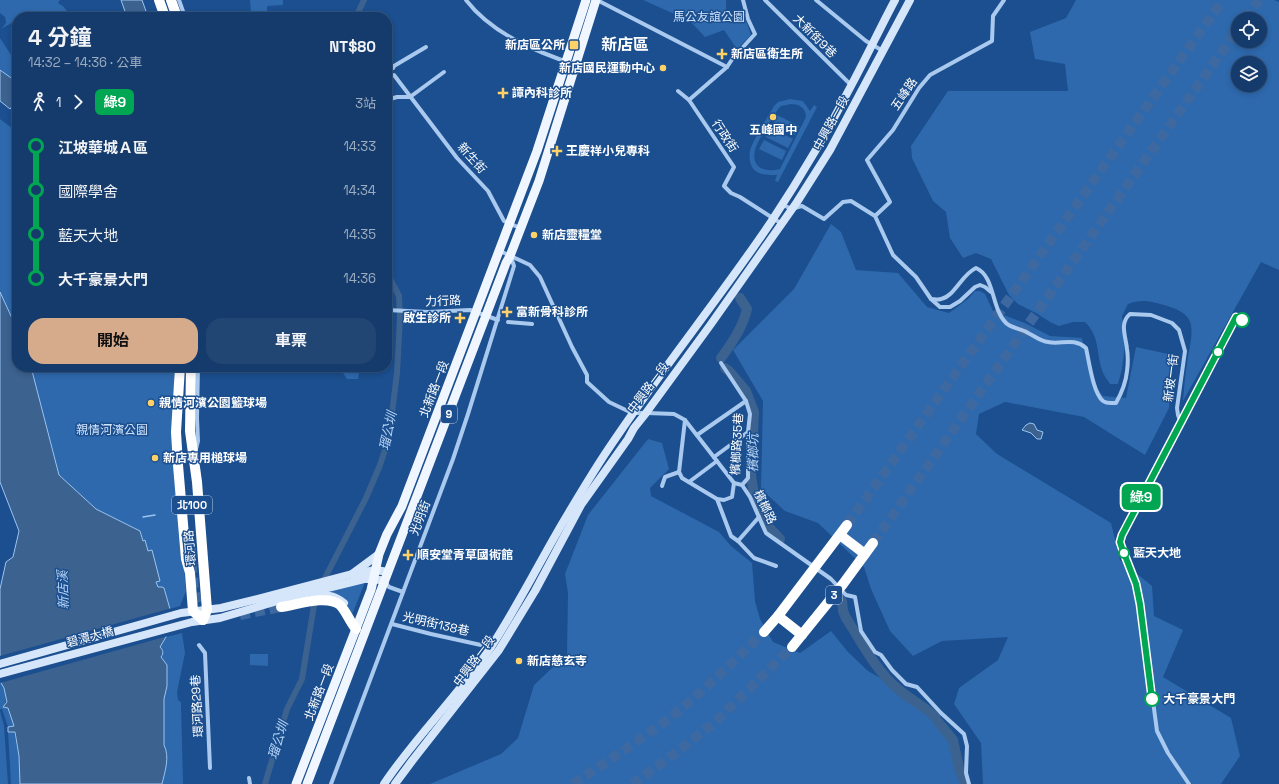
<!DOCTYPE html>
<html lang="zh-TW">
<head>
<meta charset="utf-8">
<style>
	body { margin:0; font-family:"Space Grotesk","Noto Sans TC",sans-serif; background:#214673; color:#f1f3f6; height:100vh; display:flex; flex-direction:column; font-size:15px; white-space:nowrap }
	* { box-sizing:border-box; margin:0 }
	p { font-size:13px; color:#9dadc1 }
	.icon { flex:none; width:22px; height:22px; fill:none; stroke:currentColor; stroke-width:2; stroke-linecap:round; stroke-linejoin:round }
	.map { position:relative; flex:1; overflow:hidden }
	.drawer { position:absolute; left:12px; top:12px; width:380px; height:360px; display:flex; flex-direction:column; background:#143b6b; border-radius:16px; box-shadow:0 2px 6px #0003,0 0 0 1px #33557e }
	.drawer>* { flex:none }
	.badge { padding:0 8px; border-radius:6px; font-size:14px; line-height:26px }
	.buttons { position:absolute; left:1231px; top:12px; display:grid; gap:8px }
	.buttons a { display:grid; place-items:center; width:36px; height:36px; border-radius:50%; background:#143b6b; box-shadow:0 2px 6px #0003,0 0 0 1px #33557e; font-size:20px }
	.map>.badge { position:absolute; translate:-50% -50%; box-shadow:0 0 0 2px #fff }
	.legs { display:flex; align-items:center; gap:6px; height:44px; padding:0 16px; font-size:13px }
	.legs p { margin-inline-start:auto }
	.overview { display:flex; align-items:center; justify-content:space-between; height:68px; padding:0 16px }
	h1 { font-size:22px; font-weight:700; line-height:30px }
	.primary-button { display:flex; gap:8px; margin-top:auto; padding:8px 16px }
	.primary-button a { flex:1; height:46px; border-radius:16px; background:#d6ab8b; color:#111; font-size:16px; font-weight:700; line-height:46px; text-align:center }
	.primary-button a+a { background:#214673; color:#f1f3f6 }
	ul { padding:0 16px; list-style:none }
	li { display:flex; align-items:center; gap:14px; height:44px; font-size:15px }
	li i { display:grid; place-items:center; width:6px; height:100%; margin:0 5px; background:currentColor }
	li i::after { content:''; width:10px; height:10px; margin:-5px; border:3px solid; border-radius:50%; background:#143b6b }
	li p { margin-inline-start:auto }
	li:first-child i { background:linear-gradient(#0000 50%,currentColor 0) }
	li:last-child i { background:linear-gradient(currentColor 50%,#0000 0) }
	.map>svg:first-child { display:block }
	.green { fill:#2e69ad; fill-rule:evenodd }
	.water { fill:#3c6290; stroke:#9cc4f0 }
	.pier { fill:#1b4f8f }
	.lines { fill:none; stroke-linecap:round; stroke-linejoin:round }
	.stream { stroke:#9cc4f0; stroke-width:1.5 }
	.canal { stroke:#3c6290; stroke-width:6 }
	.river { stroke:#3c6290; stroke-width:10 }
	.highway-tunnel { stroke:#3d69a0; stroke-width:10; stroke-dasharray:10 5; stroke-linecap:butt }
	.street { stroke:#a9c9ee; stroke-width:4 }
	.secondary { stroke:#d6e6fa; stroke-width:8 }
	.primary { stroke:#f0f6ff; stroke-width:9 }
	.highway { stroke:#fff; stroke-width:10 }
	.line-1-casing { stroke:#fff; stroke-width:9 }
	.line-1 { stroke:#00a651; stroke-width:6 }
	.poi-dot { fill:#ffd166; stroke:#1b4f8f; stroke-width:1.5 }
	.stop-1-dot { fill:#fff; stroke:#00a651; stroke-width:2 }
	.labels { text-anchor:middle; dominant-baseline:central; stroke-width:3; stroke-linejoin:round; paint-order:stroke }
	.shield { fill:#1b4f8f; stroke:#bbcadd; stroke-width:1 }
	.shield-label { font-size:11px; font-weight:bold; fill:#fff }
	.park-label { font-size:12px; fill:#cfe3fa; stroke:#1b4f8f }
	.street-label { font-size:12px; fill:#fff; stroke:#1b4f8f }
	.poi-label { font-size:12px; font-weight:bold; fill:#fff; stroke:#1b4f8f; text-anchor:start }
	.stop-label { font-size:12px; font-weight:bold; fill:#fff; stroke:#1b4f8f; text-anchor:start }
	.water-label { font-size:13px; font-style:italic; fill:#b5d3f5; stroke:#1b4f8f }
	.district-label { font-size:16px; font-weight:bold; fill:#fff; stroke:#1b4f8f }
</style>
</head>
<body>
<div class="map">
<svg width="1279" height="784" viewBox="0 0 1279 784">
	<rect width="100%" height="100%" fill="#1b4f8f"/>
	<g class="green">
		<polygon points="0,0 60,0 58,3 64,7 71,17 17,17 17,23 15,21 1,29 6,23 5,17 0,13"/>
		<polygon points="250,0 283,0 283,5 267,6 267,12 251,13"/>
		<polygon points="643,0 726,0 726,17 743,12 751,35 737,49 724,30 705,37 690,21"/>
		<path d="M1076,0H1274L1279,2V270L1261,262L1183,401C1184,389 1185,376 1187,364C1188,352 1196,328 1188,318C1182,310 1173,308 1164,305C1149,301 1142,299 1128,304L1122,316L1125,345L1122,369L1118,384H1110C1108,380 1103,375 1102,370C1096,352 1100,337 1085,322H1073L1059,326L1050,322L1036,313L1018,304L1009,295L991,259L976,253L963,258L950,238L946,212L933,201L912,158L911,146L948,91H1068L1065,64L1035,59L1030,32L1066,18ZM1238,19H1260V41H1238ZM1238,63H1260V85H1238Z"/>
		<polygon points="0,38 17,64 17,114 0,101"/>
		<path d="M790,99L803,101L810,111L814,105L817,107L778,182L775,181L777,175C760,176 747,172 750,151C751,143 769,115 774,106L778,102ZM791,104C799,104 806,108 806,117L780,169C765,173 751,168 755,150C757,141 773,118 778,109L781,106Z"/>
		<polygon points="777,115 799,126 795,135 773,124"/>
		<polygon points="0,119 17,132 17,329 0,292"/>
		<polygon points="770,128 793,139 788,148 766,137"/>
		<polygon points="764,140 786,151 782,160 759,149"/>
		<polygon points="831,224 841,232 856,270 898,273 927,307 949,313 968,299 975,291 980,291 985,294 993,311 1025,323 1050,336 1082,338 1091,380 1103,396 1126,398 1136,347 1173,355 1169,408 1145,455 1084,417 1005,402 979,414 976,434 997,454 1111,523 1120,560 1152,586 1154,616 1183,630 1163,677 1231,718 1240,756 1221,784 983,784 981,743 954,704 959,688 998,660 1008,637 942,641 913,656 890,631 871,589 864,567 818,523 785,511 761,489 763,401 733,350 794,289"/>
		<polygon points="31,367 174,367 174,419 175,467 186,591 180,606 170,609 164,588 158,588 155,585 140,531 96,509 59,475"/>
		<path d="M316,367H360L358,379H347L341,370C335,369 331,369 326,372L327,369Z"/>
		<polygon points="648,439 662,443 669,469 650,488 651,496 719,532 731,546 752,563 755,601 760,619 773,642 800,653 831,631 848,652 868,671 898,688 948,726 963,784 430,784 501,754 518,738 534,685 567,654 568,593 565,574 588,515"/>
		<polygon points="365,582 352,615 346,603 329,592"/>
		<path d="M182,633L185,653L177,692L178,700L181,702L183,784H162C165,771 170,757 164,745V699L167,686V665L161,657L160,647L166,637Z"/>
		<polygon points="250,654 268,654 268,666 250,665"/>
		<path d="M0,681C5,689 8,699 4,708H8L14,727H8L2,709H0Z"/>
		<polygon points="0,711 4,726 8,784 0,784"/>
		<polygon points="8,732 14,732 19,756 20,784 11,784"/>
	</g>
	<g class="water">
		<polygon points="121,0 142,0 147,14 142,17 127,17"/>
		<polygon points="0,70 17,82 17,100 10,109 0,101"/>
		<path d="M0,292L17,329V367H31L59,475L96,509L140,531L143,541L145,540L148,551L152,550L160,581L156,582L158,587H162L164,588L170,609L166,637L160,647C163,650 164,653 161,657L167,665V686L164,699V745C170,757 165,771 162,784H20L19,756L15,732H8V727L14,726L8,708L3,707L7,702L4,688L0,681V589L6,562L13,557L19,531L0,482Z"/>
		<polygon points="1030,423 1034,424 1037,430 1043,432 1041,439 1037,439 1031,433 1022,430 1026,425"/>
	</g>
	<polygon class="pier" points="172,608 168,636 0,683 0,656"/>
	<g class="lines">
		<polyline class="stream" points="143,517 155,515"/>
		<g class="canal">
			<polyline points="356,17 364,0"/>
			<polyline points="325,578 366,498 380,465 389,438 397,373 400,318 399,296 387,273"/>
			<polyline points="265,784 287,709 302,679 314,605"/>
		</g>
		<g class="river">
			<path d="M721,358C732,343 743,327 747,309L740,298"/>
			<polyline points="725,368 729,371 746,391 754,412 751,475 753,489 765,523 780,539"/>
			<path d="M842,601L843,611L846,618C861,641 876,671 897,688C910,700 924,705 936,718"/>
			<polyline points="939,723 953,740 959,768 965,784"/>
		</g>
		<g class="highway-tunnel">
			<polyline points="1245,19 1259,0"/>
			<polyline points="847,525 1223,0"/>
			<polyline points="873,543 1238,29"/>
			<path d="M191,548C192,562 192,610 206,616"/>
			<polyline points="240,615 281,607"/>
			<path d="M573,784C612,758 652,733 688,703C715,680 739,656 764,632"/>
			<polyline points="632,784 677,752 715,722 792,647"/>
		</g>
		<g class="street">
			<polyline points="179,0 185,17"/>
			<path d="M466,0C492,34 537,52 576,65"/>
			<polyline points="597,0 727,67"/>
			<polyline points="765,0 851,85"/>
			<polyline points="816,0 866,41 883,51"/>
			<polyline points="393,68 394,66 426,47"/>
			<polyline points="394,75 457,158 488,191 504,221 520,228"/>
			<polyline points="678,91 689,100 734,167 724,186 731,193 740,197 782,224"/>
			<polyline points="387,100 397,97 410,97 444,72"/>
			<polyline points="689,100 727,67 733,58 755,34 748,19 743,0"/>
			<polyline points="782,204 791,209 802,206 824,219 843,202 851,201 875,216 893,255 916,277 931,299 940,307 950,307 960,301 975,287 980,285 985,287 991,292"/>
			<polyline points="875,216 890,202 867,160 893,130 919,88 930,75 992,41 993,16 1004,0"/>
			<polyline points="500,251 530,265 540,277 572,347 587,375 587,382 609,402 632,413 647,413 674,414 685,420 734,483 742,485 750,497 766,533 831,579 846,595 855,597 861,631 875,652 881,655 892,670 906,684 917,687 941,713 964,734 967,746 966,773 969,784"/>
			<path d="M931,299C934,299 938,300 941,299C954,297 962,274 976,268C995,276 991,308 1006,323C1011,328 1022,329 1028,333C1035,336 1040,341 1048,342C1062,345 1073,337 1086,348C1089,361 1093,393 1103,401C1107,404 1111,403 1116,403C1121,394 1126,382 1127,371C1128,364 1128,356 1127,349C1126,337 1119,323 1130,314L1151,315L1172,323L1179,330L1185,351L1177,408L1178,415L1181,423L1131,515L1122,535L1120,542L1136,584L1140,604L1157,731L1168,753L1189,784"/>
			<polyline points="387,310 428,312 470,310 498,320"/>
			<polyline points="508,322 532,324"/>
			<polyline points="721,363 746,401 750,414 748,432 748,478 742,485"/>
			<polyline points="685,420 679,472 682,478 717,499 731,536 738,541"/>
			<polyline points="697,435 746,401"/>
			<polyline points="196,449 198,441 197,418 198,367"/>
			<polyline points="714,457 748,432"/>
			<polyline points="689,482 717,461"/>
			<polyline points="662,486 665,477 679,472"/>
			<polyline points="717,499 724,500 732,497 734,483"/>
			<polyline points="759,517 738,541 754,558 776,566"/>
			<polyline points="385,582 389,587 403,592"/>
			<polyline points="392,624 431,634 490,647"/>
			<polyline points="199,645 205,653 210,768"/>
			<polyline points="249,778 250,784"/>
			<polyline points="331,784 453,459 468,414 514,266 511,257"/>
		</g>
		<g class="secondary">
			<polyline points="352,574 379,554"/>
			<path d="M314,597C326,594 334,595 344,603"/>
			<polyline points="0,664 181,613 221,608 258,599 352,574 376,570 388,572"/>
			<polyline points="0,674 192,622 220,618 291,597 364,579 374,579 385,581"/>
			<path d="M384,784C416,736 459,695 491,647C517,607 538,565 562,524C577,499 592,473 609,448C660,371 719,299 771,222C800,178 828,131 852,84C867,56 880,28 895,0"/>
			<polyline points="395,784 412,761 499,650 535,591 581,505 628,439 634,428 646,413 711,324 797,202 830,150 910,0"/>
		</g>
		<g class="primary">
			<polyline points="296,784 371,590 379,554 387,534 402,506 537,151 586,0"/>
			<polyline points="307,784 506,263 510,256 539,181 596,0"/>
		</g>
		<g class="highway">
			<polyline points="159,0 165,17"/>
			<polyline points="171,0 177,17"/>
			<polyline points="180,367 176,432 178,465 186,559 190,573 193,611 203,620"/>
			<polyline points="191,367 190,431 197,482 207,610 203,620"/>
			<polyline points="840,535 865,554"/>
			<path d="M281,607C296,605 327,594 340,605C346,611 350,622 356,629"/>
			<polyline points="778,616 802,635"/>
			<polyline points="764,632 778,616 847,525"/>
			<polyline points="792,647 843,584 873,543"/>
		</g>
	</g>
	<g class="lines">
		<defs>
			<polyline id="line-1" points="1152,699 1140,604 1136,584 1122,548 1120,542 1122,535 1236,317 1242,320"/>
		</defs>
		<use href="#line-1" class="line-1-casing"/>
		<use href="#line-1" class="line-1"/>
	</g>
	<g class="poi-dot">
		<rect x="569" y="40" width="10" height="10" rx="2"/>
		<path d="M720 48h4v4h4v4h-4v4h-4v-4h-4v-4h4z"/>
		<circle cx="663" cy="68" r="4"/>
		<path d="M501 87h4v4h4v4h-4v4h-4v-4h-4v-4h4z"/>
		<circle cx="773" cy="117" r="4"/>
		<path d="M555 145h4v4h4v4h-4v4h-4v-4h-4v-4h4z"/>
		<circle cx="534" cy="235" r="4"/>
		<path d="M505 306h4v4h4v4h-4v4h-4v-4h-4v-4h4z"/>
		<path d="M458 312h4v4h4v4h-4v4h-4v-4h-4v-4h4z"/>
		<circle cx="151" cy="403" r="4"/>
		<circle cx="155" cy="458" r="4"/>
		<path d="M406 549h4v4h4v4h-4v4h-4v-4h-4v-4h4z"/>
		<circle cx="519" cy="661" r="4"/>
	</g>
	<g class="stop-1-dot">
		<circle cx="1242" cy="320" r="7"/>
		<circle cx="1218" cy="352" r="5"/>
		<circle cx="1124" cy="553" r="5"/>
		<circle cx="1152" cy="699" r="7"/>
	</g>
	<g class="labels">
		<g class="shield">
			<rect x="441" y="405" width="16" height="18" rx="3"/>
			<rect x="172" y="496" width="40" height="18" rx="3"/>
			<rect x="826" y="586" width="16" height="18" rx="3"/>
		</g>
		<g class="shield-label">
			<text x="449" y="414">9</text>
			<text x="192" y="505">北100</text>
			<text x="834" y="595">3</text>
		</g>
		<g class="park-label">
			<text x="709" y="17">馬公友誼公園</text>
			<text x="112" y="430">親情河濱公園</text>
		</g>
		<g class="street-label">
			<text transform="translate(815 36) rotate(45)">大新街9巷</text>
			<text transform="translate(904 94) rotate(-56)">五峰路</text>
			<text transform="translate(831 123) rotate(-61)">中興路一段</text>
			<text transform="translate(725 136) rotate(56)">行政街</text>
			<text transform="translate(472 158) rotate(48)">新生街</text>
			<text transform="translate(443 301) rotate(-2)">力行路</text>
			<text transform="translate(1171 378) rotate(-83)">新坡一街</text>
			<text transform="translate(648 388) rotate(-53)">中興路一段</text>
			<text transform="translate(434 389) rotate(-69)">北新路一段</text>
			<text transform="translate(737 444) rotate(-87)">檳榔路35巷</text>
			<text transform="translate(765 507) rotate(64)">檳榔路</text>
			<text transform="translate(420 518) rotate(-69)">光明街</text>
			<text transform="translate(190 548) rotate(-95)">環河路</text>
			<text transform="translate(436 624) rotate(13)">光明街138巷</text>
			<text transform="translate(90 637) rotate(-15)">碧潭大橋</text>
			<text transform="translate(474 661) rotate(-53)">中興路一段</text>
			<text transform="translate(319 692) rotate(-69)">北新路一段</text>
			<text transform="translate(197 706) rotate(-93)">環河路29巷</text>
		</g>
		<g class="poi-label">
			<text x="565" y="45" text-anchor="end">新店區公所</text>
			<text x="731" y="54">新店區衛生所</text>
			<text x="655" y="68" text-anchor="end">新店國民運動中心</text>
			<text x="512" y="93">譚內科診所</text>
			<text x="773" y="130" text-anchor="middle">五峰國中</text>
			<text x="566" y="151">王慶祥小兒專科</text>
			<text x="542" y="235">新店靈糧堂</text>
			<text x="516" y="312">富新骨科診所</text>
			<text x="451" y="318" text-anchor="end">啟生診所</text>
			<text x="159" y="403">親情河濱公園籃球場</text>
			<text x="163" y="458">新店專用槌球場</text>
			<text x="417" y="555">順安堂青草國術館</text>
			<text x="527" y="661">新店慈玄寺</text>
		</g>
		<g class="stop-label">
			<text x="1133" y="553">藍天大地</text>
			<text x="1163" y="699">大千豪景大門</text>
		</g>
		<g class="water-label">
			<text transform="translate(388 431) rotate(-78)">瑠公圳</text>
			<text transform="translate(753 453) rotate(-89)">檳榔坑</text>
			<text transform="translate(63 590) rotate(-92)">新店溪</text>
			<text transform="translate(278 740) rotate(-73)">瑠公圳</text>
		</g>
		<g class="district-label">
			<text x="625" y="44">新店區</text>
		</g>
	</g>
</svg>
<div class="buttons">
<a><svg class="icon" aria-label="locate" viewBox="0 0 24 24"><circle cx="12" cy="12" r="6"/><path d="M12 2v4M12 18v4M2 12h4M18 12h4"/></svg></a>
<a><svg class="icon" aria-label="layers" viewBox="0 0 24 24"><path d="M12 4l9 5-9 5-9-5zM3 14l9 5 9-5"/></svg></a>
</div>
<b class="badge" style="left:1141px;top:497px;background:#00a651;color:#fff">綠9</b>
<section class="drawer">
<div class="overview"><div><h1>4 分鐘</h1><p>14:32 – 14:36 · 公車</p></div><b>NT$80</b></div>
<div class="legs"><svg class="icon" aria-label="walk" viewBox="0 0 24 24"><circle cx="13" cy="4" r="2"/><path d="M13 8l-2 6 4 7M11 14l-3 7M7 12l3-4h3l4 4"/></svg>1<svg class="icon" aria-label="forward" viewBox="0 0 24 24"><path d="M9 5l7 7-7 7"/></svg><b class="badge" style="background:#00a651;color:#fff">綠9</b><p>3站</p></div>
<ul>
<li><i style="color:#00a651"></i><b>江坡華城Ａ區</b><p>14:33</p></li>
<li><i style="color:#00a651"></i><span>國際學舍</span><p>14:34</p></li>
<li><i style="color:#00a651"></i><span>藍天大地</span><p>14:35</p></li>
<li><i style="color:#00a651"></i><b>大千豪景大門</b><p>14:36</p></li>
</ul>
<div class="primary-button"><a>開始</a><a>車票</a></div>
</section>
</div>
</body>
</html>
